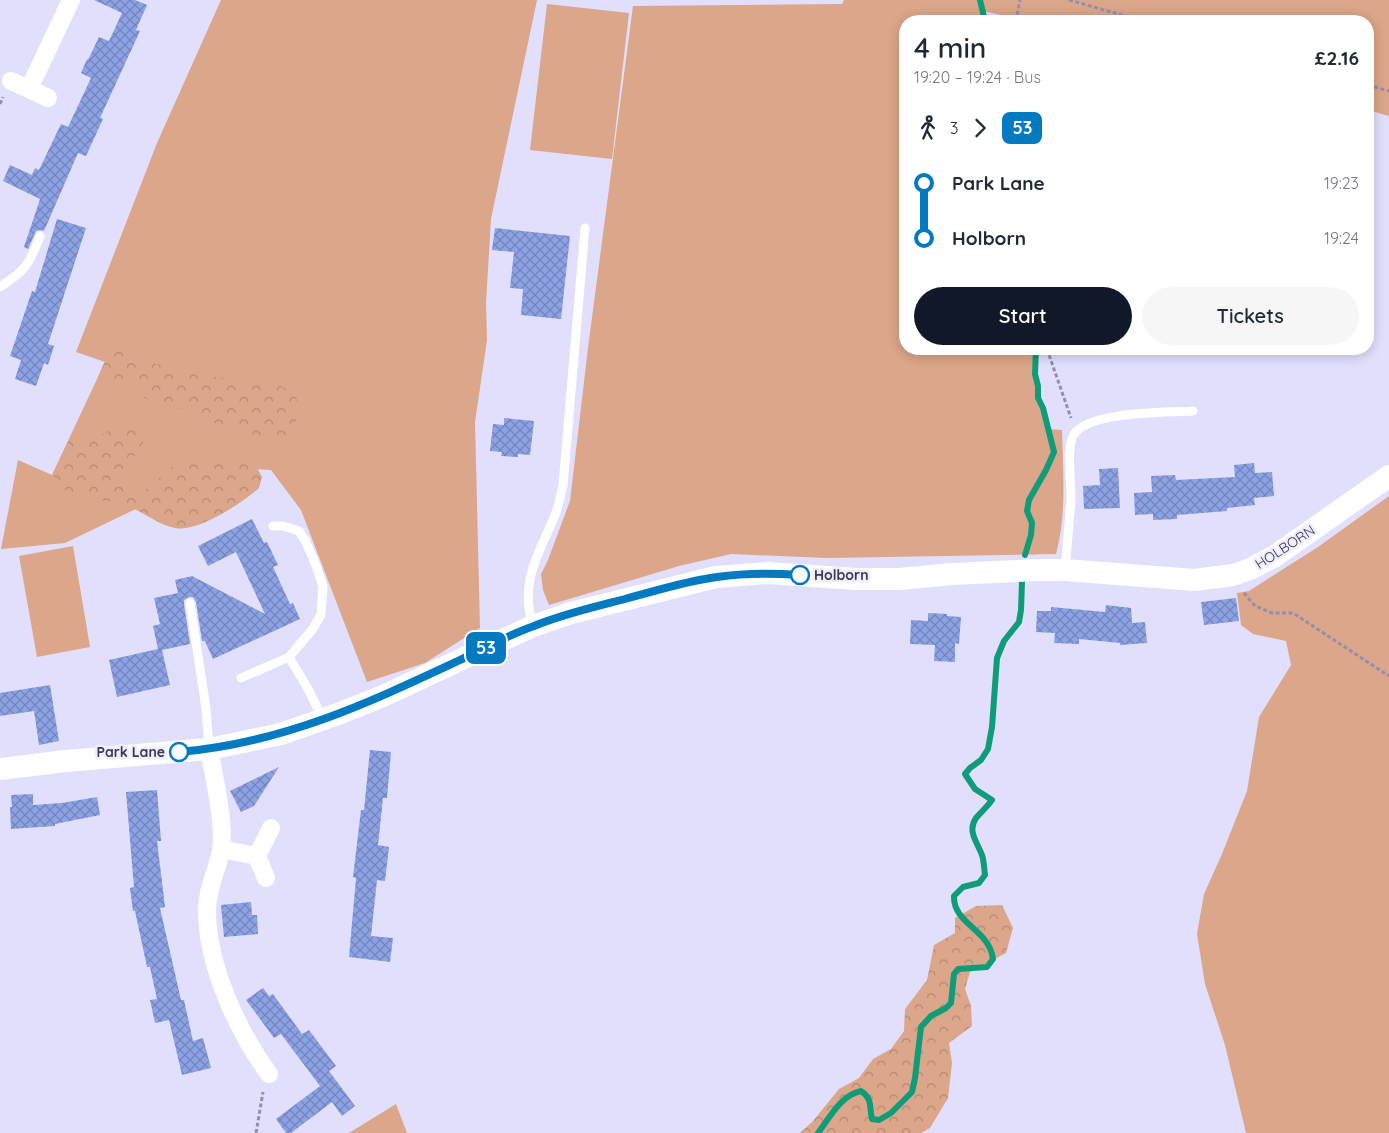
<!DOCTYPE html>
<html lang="en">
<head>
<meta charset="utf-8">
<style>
	body { margin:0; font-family:Quicksand,sans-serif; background:#f6f6f7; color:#1f2937; height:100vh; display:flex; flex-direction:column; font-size:19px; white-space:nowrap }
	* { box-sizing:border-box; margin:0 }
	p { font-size:16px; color:#747a83 }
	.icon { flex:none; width:28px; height:28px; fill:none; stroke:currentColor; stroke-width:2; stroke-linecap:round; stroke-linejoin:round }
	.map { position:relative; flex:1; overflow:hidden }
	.drawer { position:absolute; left:899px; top:15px; width:475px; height:340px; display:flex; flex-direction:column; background:#fff; border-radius:20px; box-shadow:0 2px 12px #0003 }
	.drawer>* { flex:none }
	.badge { padding:0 10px; border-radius:8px; font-size:18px; line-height:32px }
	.map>.badge { position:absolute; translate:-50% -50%; box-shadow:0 0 0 2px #fff }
	.legs { display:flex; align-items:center; gap:8px; height:55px; padding:0 15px; font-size:16px }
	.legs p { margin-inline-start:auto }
	.head { display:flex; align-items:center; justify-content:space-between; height:85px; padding:0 15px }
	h1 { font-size:28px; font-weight:600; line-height:38px }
	.action { display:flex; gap:10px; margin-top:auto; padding:10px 15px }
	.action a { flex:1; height:58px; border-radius:30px; background:#111827; color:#fff; font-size:20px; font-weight:600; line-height:58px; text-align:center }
	.action a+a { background:#f6f6f7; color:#1f2937 }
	ul { padding:0 15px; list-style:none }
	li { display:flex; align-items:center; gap:18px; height:55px; font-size:19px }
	li i { display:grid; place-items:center; width:8px; height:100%; margin:0 6px; background:currentColor }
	li i::after { content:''; width:12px; height:12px; margin:-6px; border:4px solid; border-radius:50%; background:#fff }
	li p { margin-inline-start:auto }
	li:first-child i { background:linear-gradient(#0000 50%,currentColor 0) }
	li:last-child i { background:linear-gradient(currentColor 50%,#0000 0) }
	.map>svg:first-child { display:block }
	.green { fill:#dba689 }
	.forest { fill:url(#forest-crowns) }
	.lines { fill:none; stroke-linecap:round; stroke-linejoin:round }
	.stream { stroke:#0e9c79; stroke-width:6 }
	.building { fill:url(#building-cross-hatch) }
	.path { stroke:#928fac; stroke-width:3; stroke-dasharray:4 2.5; stroke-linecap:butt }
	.service { stroke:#fff; stroke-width:9 }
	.minor { stroke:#fff; stroke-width:18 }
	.tertiary { stroke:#fff; stroke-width:22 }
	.line-1-casing { stroke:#fff; stroke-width:11 }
	.line-1 { stroke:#0279c1; stroke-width:8 }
	.stop-1-dot { fill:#fff; stroke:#0279c1; stroke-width:2.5 }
	.labels { text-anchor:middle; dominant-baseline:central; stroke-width:5; stroke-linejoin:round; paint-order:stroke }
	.street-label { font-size:14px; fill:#3a3653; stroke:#efeefd }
	.stop-label { font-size:14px; font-weight:bold; fill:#3a3653; stroke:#efeefd; text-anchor:start }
</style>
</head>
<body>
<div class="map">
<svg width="1389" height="1133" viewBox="0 0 1389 1133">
	<defs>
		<pattern id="forest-crowns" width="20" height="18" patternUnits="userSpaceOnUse" patternTransform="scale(1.25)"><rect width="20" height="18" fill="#dba689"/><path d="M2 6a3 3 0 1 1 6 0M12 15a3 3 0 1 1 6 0" fill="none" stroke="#b38873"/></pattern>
		<pattern id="building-cross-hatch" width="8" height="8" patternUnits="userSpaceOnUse" patternTransform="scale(1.25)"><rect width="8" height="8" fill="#8ca2e5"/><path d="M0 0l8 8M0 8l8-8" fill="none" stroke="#7385bc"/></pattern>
	</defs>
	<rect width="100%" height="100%" fill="#e1dffc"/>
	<g class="green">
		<polygon points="221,0 537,0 491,219 486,303 487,340 475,422 480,628 425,663 367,682 301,510 271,470 223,467 65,543 1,549 18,460 52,475 105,362 76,352 157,143"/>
		<path d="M844,0H1389V116L1368,110V21H1028L983,11L985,21H905V349H1036L1035,374L1038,386V398L1043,408L1048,429L1062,430C1063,472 1067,513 1056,554L827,558L731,554L679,566L549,605L543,590L541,574L548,560L570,501L588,348L633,6L842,4Z"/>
		<polygon points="547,4 629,13 612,159 530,150"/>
		<polygon points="1389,496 1389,1133 1246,1133 1225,1045 1205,984 1197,934 1204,894 1222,854 1247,791 1259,717 1291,665 1286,641 1253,634 1241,625 1237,593 1249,591 1318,547"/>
		<polygon points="73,546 90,647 37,657 19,556"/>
		<polygon points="396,1104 407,1133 349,1133"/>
	</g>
	<g class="forest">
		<polygon points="112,347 120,347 130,350 148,362 183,371 216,377 256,380 281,386 290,390 296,398 300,405 300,413 293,428 287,434 279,438 266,438 224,428 188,408 172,409 164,408 143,397 133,385 126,383 121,386 112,384 98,377 105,361 103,356 105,351"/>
		<path d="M126,424L135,427L144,441C136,459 115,471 127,493C146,498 158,476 172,467C190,454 235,455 255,464L262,477L259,488C242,503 197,533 175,528C156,524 141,510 123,504C108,499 83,501 70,494C62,489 59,481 52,475L69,440C95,448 102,429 126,424Z"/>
		<polygon points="976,906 1002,905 1013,928 1006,953 970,972 965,989 971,1006 972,1026 949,1043 952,1063 948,1098 930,1128 921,1133 800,1133 813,1121 839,1089 859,1078 873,1059 891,1049 904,1031 905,1009 927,980 934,945 955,933 955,918"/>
	</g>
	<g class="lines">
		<g class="stream">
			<polyline points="980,0 985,21"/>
			<polyline points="1025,555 1031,535 1032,523 1027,511 1029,500 1046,470 1054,452 1043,408 1038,398 1038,386 1035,374 1036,349"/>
			<path d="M818,1133C830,1117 841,1095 861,1091C873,1099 869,1107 872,1119L879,1120L891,1113L912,1092L915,1078L921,1027L931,1016L946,1008L951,1003L954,974L958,969L987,967L993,959C989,929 953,924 954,896L963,887L979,883L985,875C984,868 984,861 982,855C977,842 967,831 976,818C981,812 987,807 992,800L975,789L965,774L970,768L981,760L988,749L992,727L997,658L1004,641L1019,622L1021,610L1022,582"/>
		</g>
	</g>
	<g class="building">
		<polygon points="94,0 135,0 147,5 136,30 140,31 100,118 103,119 86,156 78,153 44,231 40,230 36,231 28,249 24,247 40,199 3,181 10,165 32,175 35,168 39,170 61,124 68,127 91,78 81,73 87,59 88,60 99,37 109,41 122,13"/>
		<polygon points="57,219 86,228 48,344 54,346 48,365 44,363 36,386 15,379 21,360 10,356 32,291 35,292"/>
		<polygon points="495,228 570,236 561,319 521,315 523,289 510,288 514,252 492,250"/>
		<polygon points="504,418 534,421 530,455 518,454 518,457 501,456 502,452 490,451 493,424 504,425"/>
		<polygon points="1254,463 1255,473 1272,472 1274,496 1254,498 1255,505 1227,508 1227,511 1177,515 1177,519 1153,520 1153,514 1135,515 1134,493 1152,492 1151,476 1175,475 1176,480 1235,477 1234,465"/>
		<polygon points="1118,468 1120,508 1084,509 1083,486 1100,485 1099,469"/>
		<polygon points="252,519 264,543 267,542 278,565 273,567 290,604 293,603 300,619 213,659 205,641 202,641 196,602 193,597 189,597 184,600 184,604 190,644 162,650 170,685 117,697 109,660 158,649 153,626 160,624 154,598 178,593 175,580 192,576 265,614 236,552 208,566 198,546"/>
		<polygon points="1236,598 1239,621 1204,625 1201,602"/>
		<polygon points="1106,605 1131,608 1132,623 1145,622 1147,643 1120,645 1120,643 1079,639 1079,644 1054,643 1055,633 1036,632 1037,611 1051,611 1051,607 1105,612"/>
		<polygon points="928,613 947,614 947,616 961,617 959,644 955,643 955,662 934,661 935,645 910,644 911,620 928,621"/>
		<polygon points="50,685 59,741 39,745 34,711 0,716 0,693"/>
		<polygon points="370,750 391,752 387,798 383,798 378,845 389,847 385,881 377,880 371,936 393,938 390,962 349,957 356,878 353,877 361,810 364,810"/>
		<polygon points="279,767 254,806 241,812 230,791"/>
		<polygon points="157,790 161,841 157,841 165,907 160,908 181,1000 184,1000 193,1041 203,1038 211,1068 182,1075 169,1020 155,1023 150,1000 157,999 150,967 147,967 135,911 133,911 130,888 134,887 126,792"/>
		<polygon points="33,794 33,805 62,803 97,797 100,815 55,824 55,826 11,829 10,807 12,807 11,795"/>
		<polygon points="251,902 252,915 257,915 258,934 224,937 221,905"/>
		<polygon points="263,988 269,996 273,994 302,1034 309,1030 336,1066 329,1071 355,1106 342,1116 332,1102 291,1133 286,1133 276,1119 320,1086 281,1034 274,1038 246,1000"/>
	</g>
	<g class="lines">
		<g class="path">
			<polyline points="1069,0 1143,21"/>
			<polyline points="1016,21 1020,0"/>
			<polyline points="1368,85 1389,91"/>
			<polyline points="0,104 3,97"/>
			<polyline points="1047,349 1071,418"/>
			<polyline points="1244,593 1255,606 1272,613 1293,613 1389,676"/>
			<polyline points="256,1133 263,1092"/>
		</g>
		<g class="service">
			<path d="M0,287C26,270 29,265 40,236"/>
			<path d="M1065,570C1067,547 1069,524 1071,501C1072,485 1065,445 1075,433C1092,411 1166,413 1193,411"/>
			<polyline points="190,603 206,708 209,748"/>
			<path d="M533,626C519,581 539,554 555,515C559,505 561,494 563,485L585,228"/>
			<polyline points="289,657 308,689 323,719"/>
			<polyline points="241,678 289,657 312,630 321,615 323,586 315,563 306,542 299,531 283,526 273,526"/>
		</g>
		<g class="minor">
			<polyline points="11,81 29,89 71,0"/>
			<polyline points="29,89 48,98"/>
			<path d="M209,749C214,775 225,827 221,851C217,871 207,889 207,910C207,965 237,1030 269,1074"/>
			<polyline points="221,849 257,856"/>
			<polyline points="266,878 257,856 271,828"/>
		</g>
		<polyline class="tertiary" points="0,769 66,761 209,749 281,734 338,714 383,696 533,626 571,613 716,577 768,573 856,579 899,579 952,574 1039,570 1065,570 1194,580 1233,575 1250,569 1275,556 1389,476"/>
	</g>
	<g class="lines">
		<defs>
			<path id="line-1" d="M179,752C283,743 366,704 458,661C483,649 508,635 534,626C563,614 594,607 625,599C655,591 686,581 717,577C744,573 772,573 800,575"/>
		</defs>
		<use href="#line-1" class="line-1-casing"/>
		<use href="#line-1" class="line-1"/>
	</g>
	<g class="stop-1-dot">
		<circle cx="800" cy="575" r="9"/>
		<circle cx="179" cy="752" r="9"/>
	</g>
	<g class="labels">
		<g class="street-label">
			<text transform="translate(1285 547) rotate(-33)">HOLBORN</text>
		</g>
		<g class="stop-label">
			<text x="814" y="575">Holborn</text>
			<text x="165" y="752" text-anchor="end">Park Lane</text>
		</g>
	</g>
</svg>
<b class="badge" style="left:486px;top:648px;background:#0279c1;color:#fff">53</b>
<section class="drawer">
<div class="head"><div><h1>4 min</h1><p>19:20 – 19:24 · Bus</p></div><b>£2.16</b></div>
<div class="legs"><svg class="icon" aria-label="walk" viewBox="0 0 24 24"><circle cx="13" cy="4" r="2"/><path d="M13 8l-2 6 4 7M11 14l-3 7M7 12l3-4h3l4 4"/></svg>3<svg class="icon" aria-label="forward" viewBox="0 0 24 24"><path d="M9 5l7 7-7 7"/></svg><b class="badge" style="background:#0279c1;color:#fff">53</b></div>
<ul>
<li><i style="color:#0279c1"></i><b>Park Lane</b><p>19:23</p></li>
<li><i style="color:#0279c1"></i><b>Holborn</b><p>19:24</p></li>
</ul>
<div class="action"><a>Start</a><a>Tickets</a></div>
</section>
</div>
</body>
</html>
